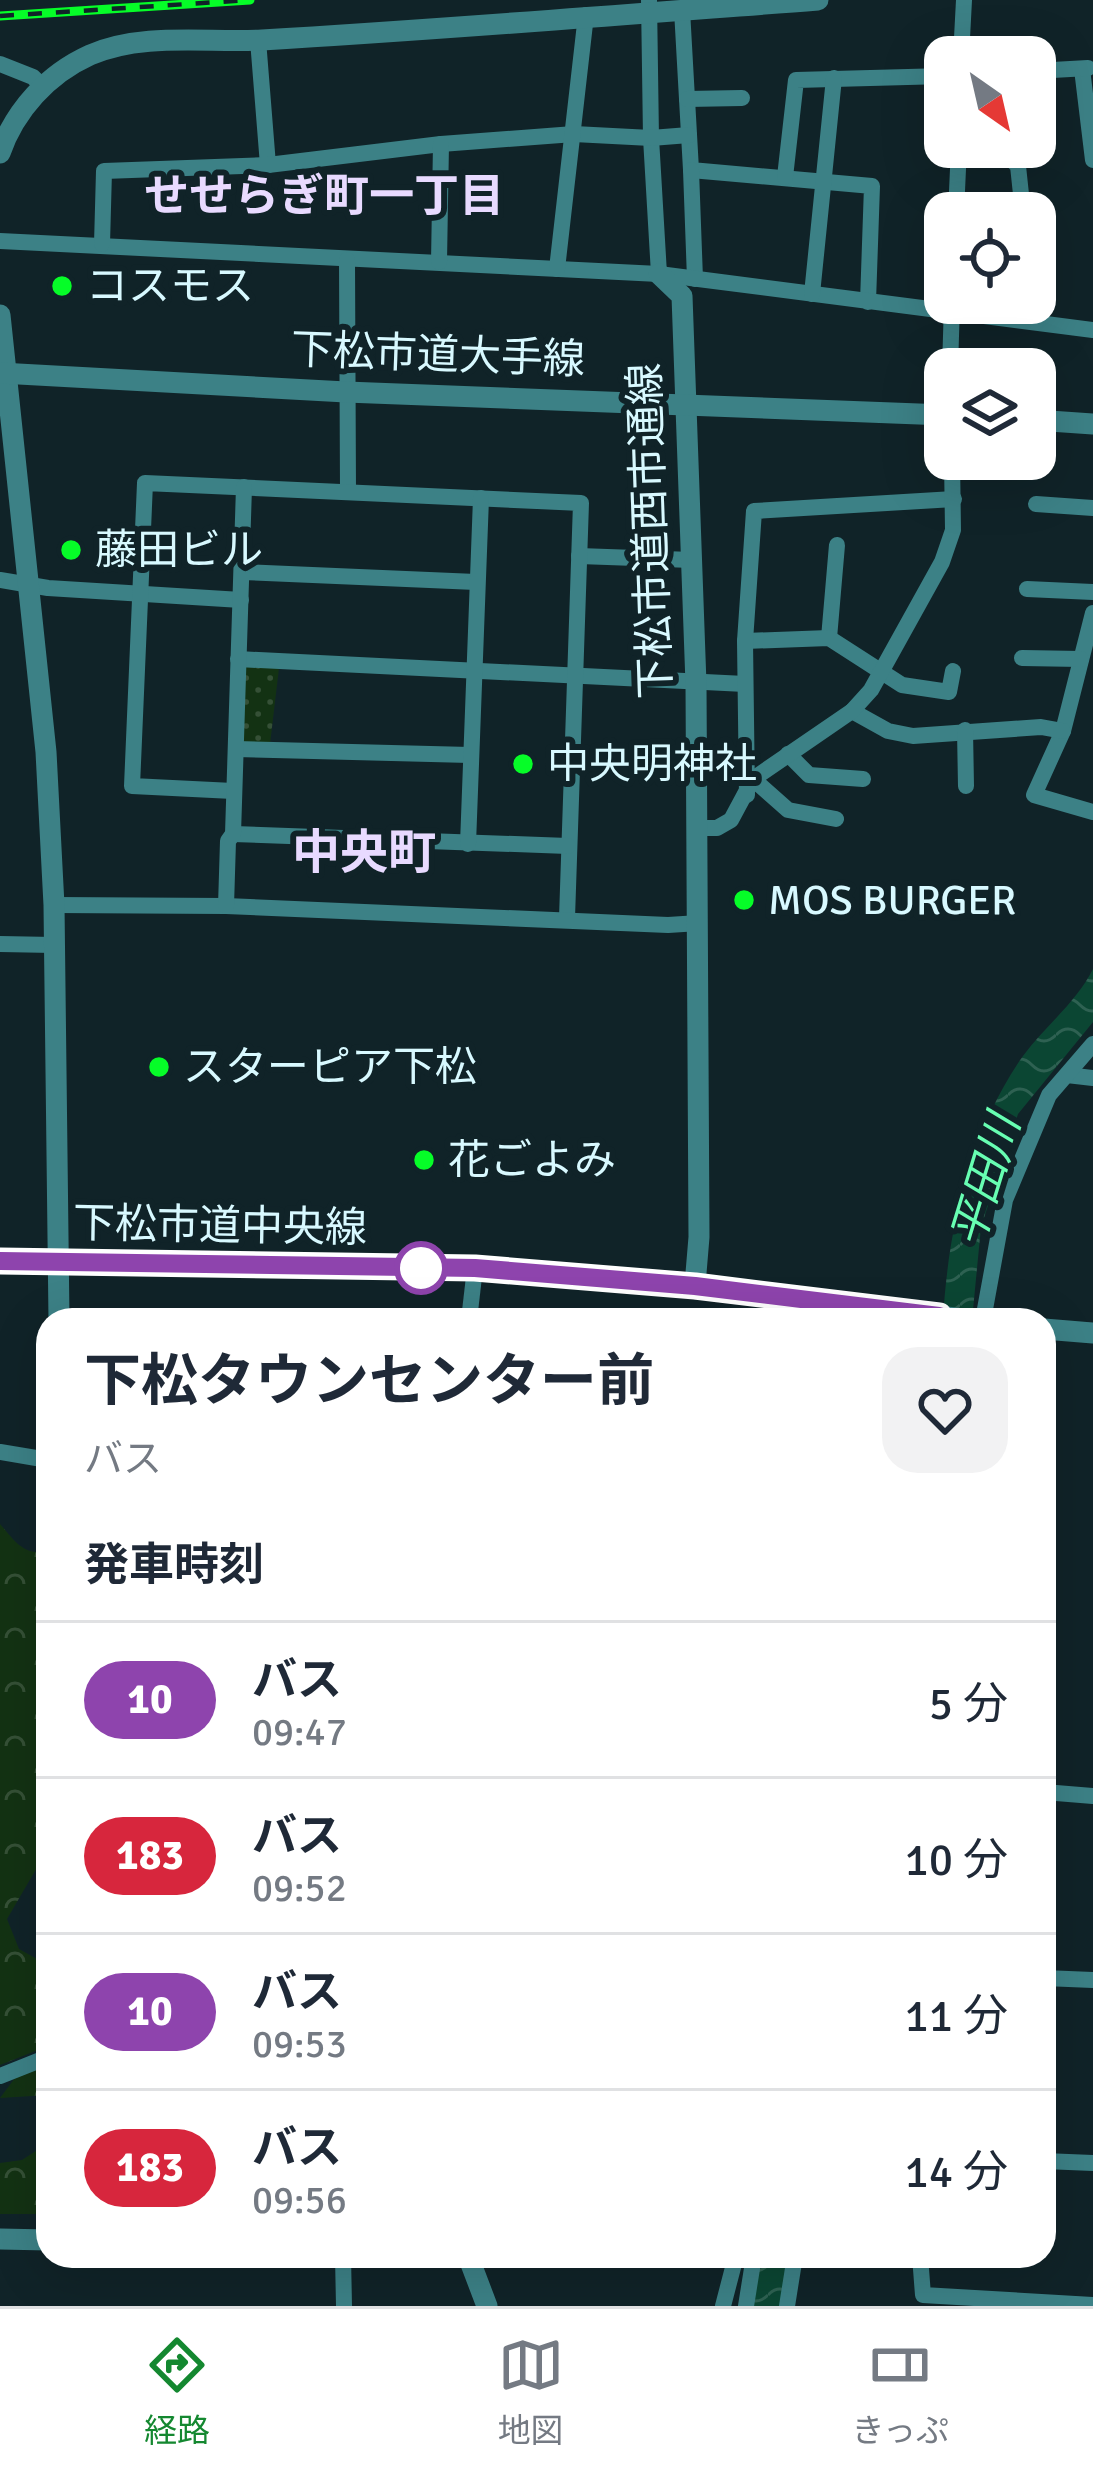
<!DOCTYPE html>
<html lang="ja">
<head>
<meta charset="utf-8">
<style>
	body { margin:0; font-family:Signika,"Noto Sans JP",sans-serif; background:#f2f2f3; color:#1f2937; height:100vh; display:flex; flex-direction:column; font-size:45px; white-space:nowrap }
	* { box-sizing:border-box; margin:0 }
	p { font-size:39px; color:#747a83 }
	.icon { flex:none; width:66px; height:66px; fill:none; stroke:currentColor; stroke-width:2; stroke-linecap:round; stroke-linejoin:round }
	.map { position:relative; flex:1; overflow:hidden }
	.side { position:absolute; left:36px; top:1308px; width:1020px; height:960px; display:flex; flex-direction:column; background:#fff; border-radius:36px; box-shadow:0 12px 48px #0002 }
	.side>* { flex:none }
	.badge { padding:0 24px; border-radius:39px; font-size:42px; line-height:78px }
	.needle { width:78px; rotate:146deg }
	.fabs { position:absolute; left:924px; top:36px; display:grid; gap:24px }
	.fabs a { display:grid; place-items:center; width:132px; height:132px; border-radius:24px; background:#fff; box-shadow:0 12px 48px #0002; font-size:60px }
	.map>.badge { position:absolute; translate:-50% -50%; box-shadow:0 0 0 6px #fff }
	h2 { padding:0 48px; font-size:45px; line-height:108px }
	.round { display:grid; place-items:center; flex:none; width:126px; height:126px; border-radius:36px; background:#f2f2f3 }
	.head { display:flex; align-items:center; justify-content:space-between; height:204px; padding:0 48px }
	h1 { font-size:57px; font-weight:700; line-height:90px }
	ul { padding:0; list-style:none }
	li { display:flex; align-items:center; gap:36px; height:156px; padding:0 48px; border-top:3px solid #e0e1e3 }
	li div { flex:1 }
	li b { display:block; font-size:45px }
	li em { font-style:normal }
	li .badge { min-width:132px; font-weight:700; text-align:center }
	.tabs { display:flex; justify-content:space-around; align-items:center; height:168px; border-top:3px solid #e0e1e3; background:#fff; font-size:33px; color:#747a83 }
	.tabs a { display:grid; justify-items:center; gap:6px }
	.tabs .current { color:#148830 }
	.map>svg:first-child { display:block }
	.forest { fill:url(#forest-crowns) }
	.park { fill:url(#park-dots) }
	.water { fill:url(#water-waves) }
	.lines { fill:none; stroke-linecap:round; stroke-linejoin:round }
	.minor { stroke:#3c8186; stroke-width:16 }
	.tertiary { stroke:#3c8186; stroke-width:21 }
	.rail-casing { stroke:#06fd28; stroke-width:9 }
	.rail { stroke:#102328; stroke-width:4.5; stroke-dasharray:14; stroke-linecap:butt }
	.line-casing { stroke:#fff; stroke-width:27 }
	.line { stroke:#8e44ad; stroke-width:18 }
	.poi-dot { fill:#06fd28; stroke:#102328; stroke-width:4.5 }
	.stop-dot { fill:#fff; stroke:#8e44ad; stroke-width:6 }
	.labels { text-anchor:middle; dominant-baseline:central; stroke-width:12; stroke-linejoin:round; paint-order:stroke }
	.poi-label { font-size:42px; fill:#d8f9ff; stroke:#102328; text-anchor:start }
	.street-label { font-size:42px; fill:#d8f9ff; stroke:#102328 }
	.neighbourhood-label { font-size:45px; font-weight:bold; fill:#e8daff; stroke:#102328 }
	.water-label { font-size:45px; font-style:italic; fill:#67feb2; stroke:#102328 }
	.quarter-label { font-size:48px; font-weight:bold; fill:#e8daff; stroke:#102328 }
</style>
</head>
<body>
<div class="map">
<svg width="1093" height="2306" viewBox="0 0 1093 2306">
	<defs>
		<pattern id="forest-crowns" width="20" height="18" patternUnits="userSpaceOnUse" patternTransform="scale(3)"><rect width="20" height="18" fill="#133213"/><path d="M2 6a3 3 0 1 1 6 0M12 15a3 3 0 1 1 6 0" fill="none" stroke="#355036"/></pattern>
		<pattern id="park-dots" width="8" height="8" patternUnits="userSpaceOnUse" patternTransform="scale(3)"><rect width="8" height="8" fill="#133213"/><path d="M2 2h.1M6 6h.1" fill="none" stroke="#355036" stroke-width="1.8" stroke-linecap="round"/></pattern>
		<pattern id="water-waves" width="16" height="10" patternUnits="userSpaceOnUse" patternTransform="scale(3)"><rect width="16" height="10" fill="#0b4633"/><path d="M0 5q4-4 8 0t8 0" fill="none" stroke="#2e6152"/></pattern>
	</defs>
	<rect width="100%" height="100%" fill="#102328"/>
	<g class="forest">
		<path d="M0,1524C14,1540 25,1558 48,1550V1798L44,1802L42,1859L7,1919L19,1949L48,1965V2046L0,2065Z"/>
		<polygon points="48,2064 48,2095 0,2098 15,2078"/>
		<polygon points="48,2143 48,2214 0,2214 0,2163 22,2160"/>
	</g>
	<polygon class="park" points="243,667 279,668 270,744 242,743"/>
	<g class="water">
		<path d="M1093,969V1022L1018,1114L981,1227L972,1320H943C948,1229 970,1131 1023,1056C1045,1026 1076,1003 1093,969Z"/>
		<polygon points="758,2256 787,2256 781,2306 752,2306"/>
	</g>
	<g class="lines">
		<g class="minor">
			<polyline points="649,0 651,138 659,274"/>
			<polyline points="682,10 691,170 872,186 868,302"/>
			<polyline points="258,40 268,165"/>
			<polyline points="961,57 964,0"/>
			<polyline points="0,64 33,77 43,87"/>
			<polyline points="1082,69 1093,160"/>
			<polyline points="1035,71 1088,68"/>
			<polyline points="687,99 742,98"/>
			<polyline points="959,160 1009,157 1018,166 1023,213"/>
			<polyline points="691,170 695,279"/>
			<polyline points="785,177 796,80 945,76"/>
			<polyline points="956,213 959,147"/>
			<polyline points="0,241 659,274 1093,330"/>
			<polyline points="102,244 104,171 268,165 441,144 574,134 651,138 689,135"/>
			<polyline points="347,260 348,491"/>
			<polyline points="439,262 441,144"/>
			<polyline points="557,269 586,15"/>
			<polyline points="812,294 834,78"/>
			<polyline points="1034,303 1036,322"/>
			<polyline points="950,369 952,303"/>
			<polyline points="1036,504 1093,508"/>
			<polyline points="579,556 692,560"/>
			<polyline points="242,572 476,582"/>
			<polyline points="0,580 48,588 241,600"/>
			<polyline points="1027,589 1093,592"/>
			<polyline points="1093,613 1063,731 1034,795 1093,812"/>
			<polyline points="829,638 837,545"/>
			<polyline points="745,641 829,638 902,685 949,692 953,671"/>
			<polyline points="1022,658 1081,659"/>
			<polyline points="238,659 745,684"/>
			<polyline points="852,711 888,731 913,736 1041,727 1063,731"/>
			<polyline points="965,730 966,786"/>
			<polyline points="236,749 470,755"/>
			<polyline points="788,754 809,775 863,779"/>
			<polyline points="753,779 788,810 836,819"/>
			<polyline points="233,791 132,786 145,483 581,503 567,918"/>
			<polyline points="747,795 745,641 754,511 954,499"/>
			<polyline points="698,828 717,828 731,820 753,779 852,711 871,690 942,562 953,530 952,459"/>
			<polyline points="233,834 568,846"/>
			<polyline points="468,844 481,498"/>
			<polyline points="54,905 226,906 668,925 699,923"/>
			<polyline points="226,906 228,841 233,834 244,487"/>
			<polyline points="0,944 54,945"/>
			<polyline points="1067,1075 1093,1078"/>
			<polyline points="469,1320 475,1268"/>
			<polyline points="789,1320 791,1298"/>
			<polyline points="983,1320 1005,1200 1049,1095 1093,1044"/>
			<polyline points="0,1452 48,1460"/>
			<polyline points="1044,1792 1093,1796"/>
			<polyline points="1044,1978 1093,1980"/>
			<polyline points="0,2076 48,2057"/>
			<polyline points="1044,2161 1093,2163"/>
			<polyline points="343,2256 344,2306"/>
			<polyline points="920,2256 923,2295 1093,2305"/>
			<polyline points="723,2306 736,2256"/>
			<polyline points="746,2306 754,2256"/>
			<polyline points="787,2306 795,2256"/>
		</g>
		<g class="tertiary">
			<path d="M0,153C15,110 48,74 90,55C142,32 207,43 262,40C447,29 633,14 818,0"/>
			<polyline points="659,274 682,296 696,684 699,1237 695,1285"/>
			<polyline points="0,315 46,752 54,905 59,1320"/>
			<polyline points="0,373 346,392 945,415"/>
			<polyline points="1035,420 1093,424"/>
			<polyline points="0,1260 475,1268 695,1285 970,1320"/>
			<polyline points="1044,1329 1093,1333"/>
			<polyline points="0,2239 48,2240"/>
			<polyline points="468,2256 487,2306"/>
		</g>
		<defs>
			<polyline id="rail" points="0,16 250,0"/>
		</defs>
		<use href="#rail" class="rail-casing"/>
		<use href="#rail" class="rail"/>
	</g>
	<g class="lines">
		<defs>
			<polyline id="line" points="0,1261 475,1268 695,1286 939,1316"/>
		</defs>
		<use href="#line" class="line-casing"/>
		<use href="#line" class="line"/>
	</g>
	<g class="poi-dot">
		<circle cx="62" cy="286" r="12"/>
		<circle cx="71" cy="550" r="12"/>
		<circle cx="523" cy="764" r="12"/>
		<circle cx="744" cy="900" r="12"/>
		<circle cx="159" cy="1067" r="12"/>
		<circle cx="424" cy="1160" r="12"/>
	</g>
	<circle class="stop-dot" cx="421" cy="1268" r="24"/>
	<g class="labels">
		<g class="poi-label">
			<text x="86" y="286">コスモス</text>
			<text x="95" y="550">藤田ビル</text>
			<text x="547" y="764">中央明神社</text>
			<text x="768" y="900">MOS BURGER</text>
			<text x="183" y="1067">スターピア下松</text>
			<text x="448" y="1160">花ごよみ</text>
		</g>
		<g class="street-label">
			<text transform="translate(438 355) rotate(2)">下松市道大手線</text>
			<text transform="translate(651 531) rotate(-92)">下松市道西市通線</text>
			<text transform="translate(220 1226) rotate(1)">下松市道中央線</text>
		</g>
		<g class="neighbourhood-label">
			<text x="324" y="196">せせらぎ町一丁目</text>
		</g>
		<g class="water-label">
			<text transform="translate(986 1181) rotate(-73)">平田川</text>
		</g>
		<g class="quarter-label">
			<text x="364" y="853">中央町</text>
		</g>
	</g>
</svg>
<div class="fabs">
<a><svg class="needle" viewBox="-14 -14 28 28"><path d="M0-13l5 13h-10z" fill="#e53935"/><path d="M0 13l5-13h-10z" fill="#747a83"/></svg></a>
<a><svg class="icon" aria-label="locate" viewBox="0 0 24 24"><circle cx="12" cy="12" r="6"/><path d="M12 2v4M12 18v4M2 12h4M18 12h4"/></svg></a>
<a><svg class="icon" aria-label="layers" viewBox="0 0 24 24"><path d="M12 4l9 5-9 5-9-5zM3 14l9 5 9-5"/></svg></a>
</div>
<section class="side">
<div class="head"><div><h1>下松タウンセンター前</h1><p>バス</p></div><a class="round"><svg class="icon" aria-label="heart" viewBox="0 0 24 24"><path d="M12 20l-8-8c-3-5 5-10 8-4 3-6 11-1 8 4z"/></svg></a></div>
<h2>発車時刻</h2>
<ul>
<li><span class="badge" style="background:#8e44ad;color:#fff">10</span><div><b>バス</b><p>09:47</p></div><em>5 分</em></li>
<li><span class="badge" style="background:#d7263d;color:#fff">183</span><div><b>バス</b><p>09:52</p></div><em>10 分</em></li>
<li><span class="badge" style="background:#8e44ad;color:#fff">10</span><div><b>バス</b><p>09:53</p></div><em>11 分</em></li>
<li><span class="badge" style="background:#d7263d;color:#fff">183</span><div><b>バス</b><p>09:56</p></div><em>14 分</em></li>
</ul>
</section>
</div>
<nav class="tabs">
<a class="current"><svg class="icon" aria-label="directions" viewBox="0 0 24 24"><path d="M12 3l9 9-9 9-9-9zM9 14v-3h6M13 9l2 2-2 2"/></svg>経路</a>
<a><svg class="icon" aria-label="map" viewBox="0 0 24 24"><path d="M3 6l6-2 6 2 6-2v14l-6 2-6-2-6 2zM9 4v14M15 6v14"/></svg>地図</a>
<a><svg class="icon" aria-label="tickets" viewBox="0 0 24 24"><path d="M3 7h18v10H3zM15 7v10"/></svg>きっぷ</a>
</nav>
</body>
</html>
